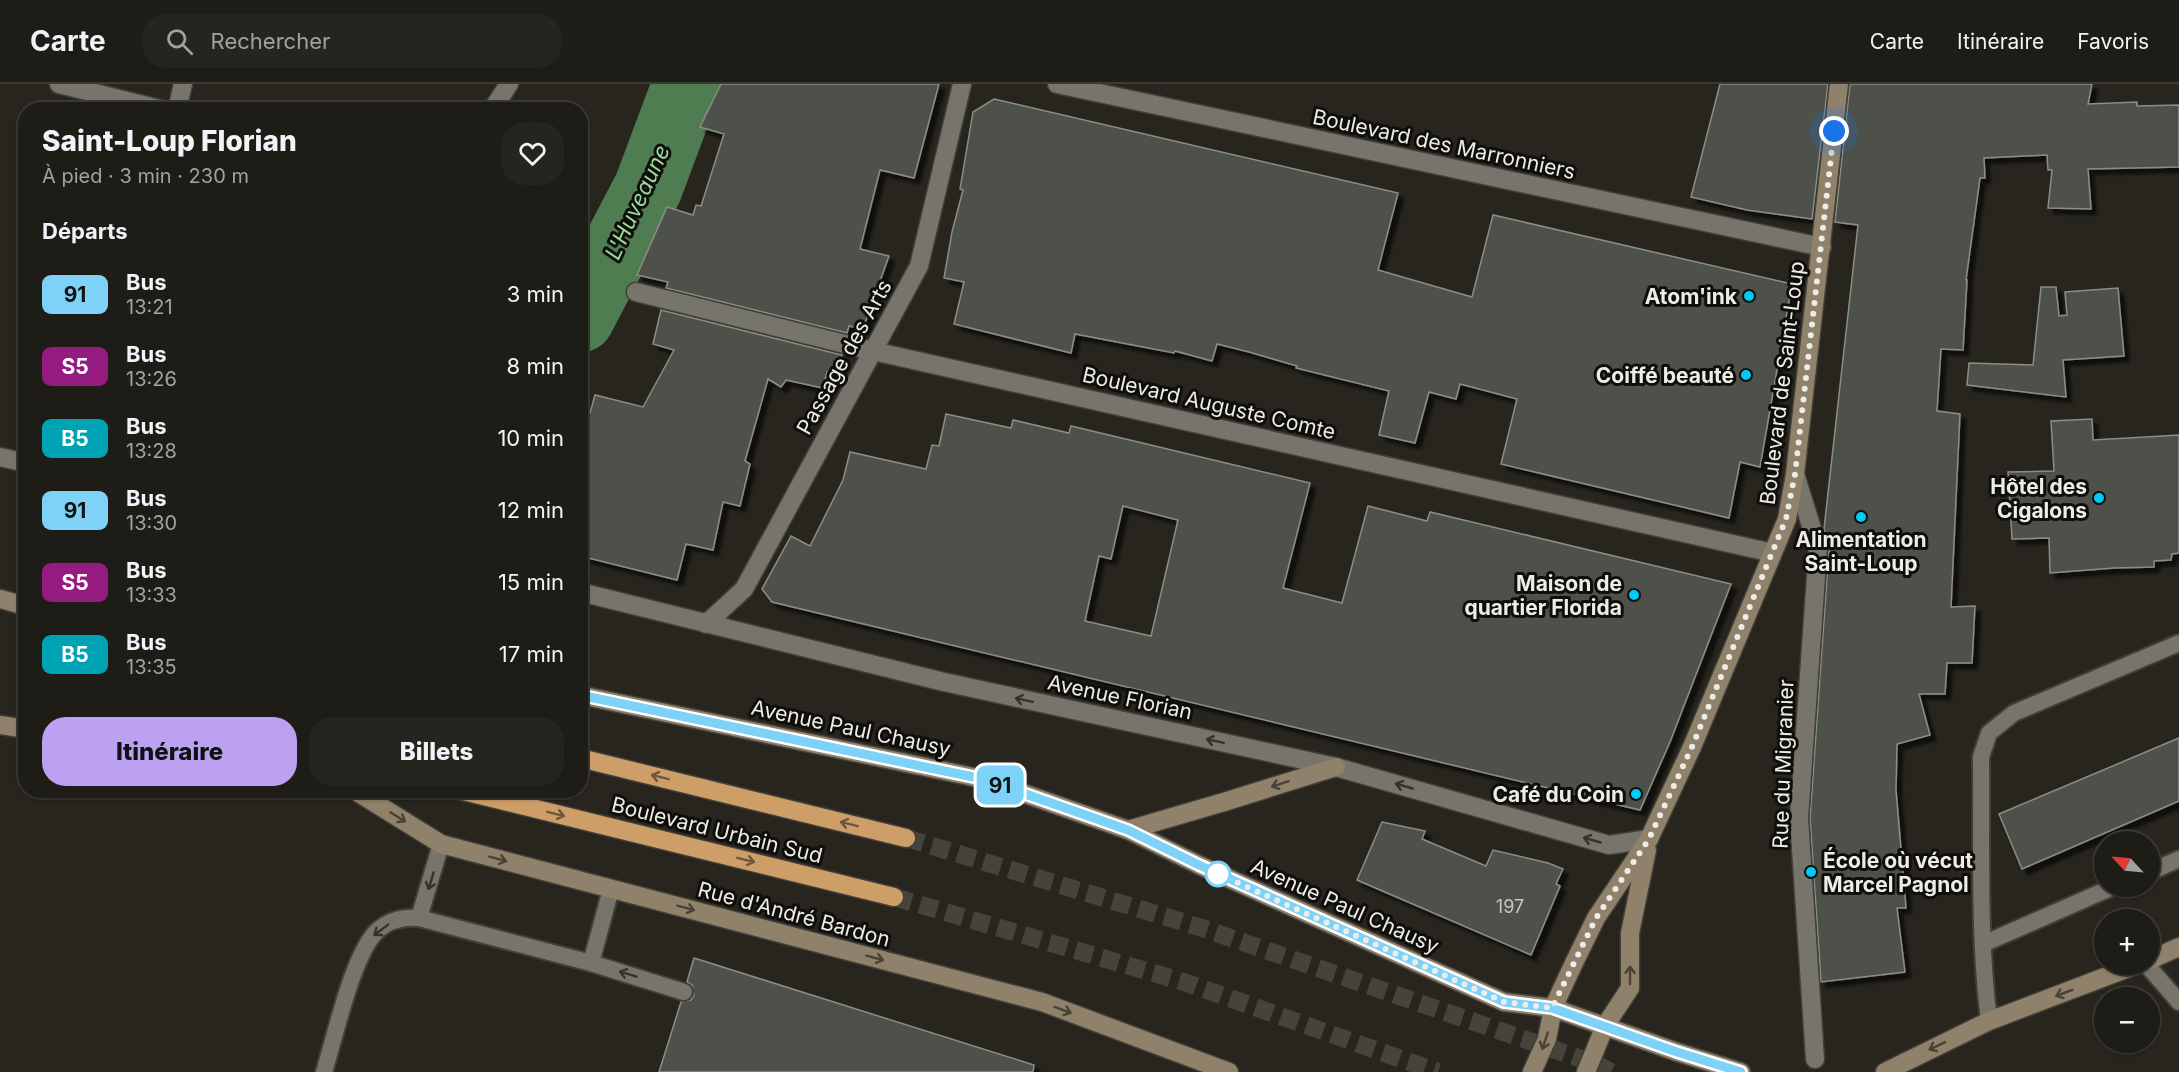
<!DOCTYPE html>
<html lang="fr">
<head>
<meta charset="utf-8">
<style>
	body { margin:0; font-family:Inter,sans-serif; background:#25251f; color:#f1f3f6; height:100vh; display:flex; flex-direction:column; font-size:22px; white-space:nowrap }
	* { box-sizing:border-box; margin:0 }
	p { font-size:20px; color:#a0a1a1 }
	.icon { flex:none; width:33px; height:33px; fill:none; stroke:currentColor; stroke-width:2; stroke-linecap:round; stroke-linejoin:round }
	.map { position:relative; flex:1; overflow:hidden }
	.side { position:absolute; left:18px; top:18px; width:570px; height:696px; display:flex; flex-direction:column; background:#1d1c16; border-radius:24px; box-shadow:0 2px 4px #0004,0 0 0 2px #3b3a35 }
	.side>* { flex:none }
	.badge { padding:0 12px; border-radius:9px; font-size:21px; line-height:39px }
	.needle { width:39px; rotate:296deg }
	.buttons { position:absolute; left:2094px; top:747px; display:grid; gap:12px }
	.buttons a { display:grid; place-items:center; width:66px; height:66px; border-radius:50%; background:#1d1c16; box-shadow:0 2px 4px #0004,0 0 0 2px #3b3a35; font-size:30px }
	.you { position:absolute; width:30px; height:30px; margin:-15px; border:4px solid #fff; border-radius:50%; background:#1a73e8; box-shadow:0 0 0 9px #1a73e833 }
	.map>.badge { position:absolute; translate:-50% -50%; box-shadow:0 0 0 3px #fff }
	h2 { padding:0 24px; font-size:22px; line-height:54px }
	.round { display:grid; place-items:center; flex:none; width:63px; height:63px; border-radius:24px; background:#25251f }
	.overview { display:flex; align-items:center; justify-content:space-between; height:102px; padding:0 24px }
	h1 { font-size:28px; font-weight:800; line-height:45px }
	.primary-button { display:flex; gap:12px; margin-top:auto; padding:12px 24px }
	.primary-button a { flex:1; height:69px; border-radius:24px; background:#bca0f2; color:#111; font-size:24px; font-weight:800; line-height:69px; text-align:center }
	.primary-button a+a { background:#25251f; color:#f1f3f6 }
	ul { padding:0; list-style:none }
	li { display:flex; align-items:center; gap:18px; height:72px; padding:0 24px }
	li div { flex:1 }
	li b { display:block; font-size:22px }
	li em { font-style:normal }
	li .badge { min-width:66px; font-weight:700; text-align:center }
	header { display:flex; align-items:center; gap:36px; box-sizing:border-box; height:84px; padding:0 30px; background:#1d1c16; border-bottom:2px solid #3b3a35 }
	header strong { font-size:28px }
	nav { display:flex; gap:33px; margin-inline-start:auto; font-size:21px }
	.search { width:420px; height:54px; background:#25251f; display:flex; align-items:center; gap:15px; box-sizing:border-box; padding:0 21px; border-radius:24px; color:#a0a1a1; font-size:22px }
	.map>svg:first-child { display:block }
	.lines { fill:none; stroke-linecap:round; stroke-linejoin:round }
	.river { stroke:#4f7c51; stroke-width:69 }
	.building { fill:#4e5148; stroke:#8b8e84; stroke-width:1.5; fill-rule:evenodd; filter:url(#shadow) }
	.highway-tunnel { stroke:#45433c; stroke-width:18; stroke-dasharray:18 9; stroke-linecap:butt }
	.lane-casing { stroke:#413f39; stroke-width:20 }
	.street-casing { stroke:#413f39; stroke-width:21 }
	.secondary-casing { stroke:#413f39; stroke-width:21 }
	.highway-casing { stroke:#413f39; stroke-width:21 }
	.lane { stroke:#76746b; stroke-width:16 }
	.street { stroke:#76746b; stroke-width:18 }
	.secondary { stroke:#90816a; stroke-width:18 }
	.highway { stroke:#ce9e68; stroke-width:18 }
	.oneway { stroke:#33322d }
	.oneway2 { stroke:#6e563a }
	.oneway3 { stroke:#494236 }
	.line-casing { stroke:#fff; stroke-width:14 }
	.line { stroke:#7ed2f7; stroke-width:9 }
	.walk { stroke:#edece7; stroke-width:6; stroke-dasharray:0 10.8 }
	.poi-dot { fill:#00cbf8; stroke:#0f0e0b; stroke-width:2 }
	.stop-dot { fill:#fff; stroke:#7ed2f7; stroke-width:3 }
	.labels { text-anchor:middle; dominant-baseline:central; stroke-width:6; stroke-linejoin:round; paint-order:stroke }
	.number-label { font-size:18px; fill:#c5c5bf }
	.street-label { font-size:21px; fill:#edece7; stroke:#0f0e0b }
	.poi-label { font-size:21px; font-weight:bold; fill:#edece7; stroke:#0f0e0b; text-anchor:end }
	.water-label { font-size:22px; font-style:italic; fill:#98db9a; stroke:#0f0e0b }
</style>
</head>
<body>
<header>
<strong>Carte</strong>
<div class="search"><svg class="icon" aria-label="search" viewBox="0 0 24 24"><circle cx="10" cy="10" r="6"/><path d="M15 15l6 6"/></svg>Rechercher</div>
<nav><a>Carte</a><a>Itinéraire</a><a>Favoris</a></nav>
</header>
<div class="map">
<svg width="2179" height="988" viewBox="0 0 2179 988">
	<defs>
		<filter id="shadow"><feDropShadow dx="5.5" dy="5.5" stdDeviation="1.5" flood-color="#0009"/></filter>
	</defs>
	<rect width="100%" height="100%" fill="#27251e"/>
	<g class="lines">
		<polyline class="river" points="580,234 648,104 687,0"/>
	</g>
	<g class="building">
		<polygon points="721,0 939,0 914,94 880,86 860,165 889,172 863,245 849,242 847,249 666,204 668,198 637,191 667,123 693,131 696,121 701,122 724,50 700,43"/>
		<polygon points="1720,0 1828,0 1812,135 1747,126 1691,113"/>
		<polygon points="1850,0 2092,0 2088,20 2137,18 2137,22 2179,21 2179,83 2088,85 2091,125 2048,124 2052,86 2048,86 2047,71 1984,74 1985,94 1980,94 1966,196 1967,196 1963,266 1941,265 1937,327 1960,330 1951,523 1975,522 1972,579 1947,579 1945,610 1919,610 1930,651 1897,660 1896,706 1906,824 1897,824 1905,888 1821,898 1810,734 1829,465 1824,445 1858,141 1835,138"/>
		<polygon points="994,15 1398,109 1378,186 1472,213 1493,131 1792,200 1760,383 1740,378 1729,434 1501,380 1517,315 1460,300 1456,315 1429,308 1415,359 1379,351 1389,307 1296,284 1297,282 1249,268 1217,260 1212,277 1175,267 1174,269 1075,250 1071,269 954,240 964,198 944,194 952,148 963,106 960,105 973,28"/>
		<polygon points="2041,203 2056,203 2059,232 2067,231 2065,208 2118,204 2124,272 2063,276 2066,313 1967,301 1969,279 2033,281"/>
		<polygon points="661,226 842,271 837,290 827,288 823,304 786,296 781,303 768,295 745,377 750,380 740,422 723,418 713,466 686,460 677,496 580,472 580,327 590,329 595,311 643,323 674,266 653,260"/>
		<path d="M946,330L1011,344L1013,336L1069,349L1071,342L1310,399L1283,504L1342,519L1368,422L1427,437L1430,428L1731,500L1670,658L1640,726L772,518L762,505L791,452L810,462L843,396L850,368L926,385L932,361L939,362ZM1123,422L1178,436L1151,552L1085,537L1099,472L1111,475Z"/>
		<polygon points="2092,335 2093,356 2179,351 2179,469 2172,470 2171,476 2154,477 2154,483 2114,484 2050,489 2049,454 2012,455 2008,388 2054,387 2051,337"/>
		<polygon points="2179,654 2179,717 2022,785 1999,730"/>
		<polygon points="1382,738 1425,747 1422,755 1486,782 1493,766 1548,779 1563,785 1556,800 1560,802 1531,871 1357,796"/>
		<polygon points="694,874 1034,981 1033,988 659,988 681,918 691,916 694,911 692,901 687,898"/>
	</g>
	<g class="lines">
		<g class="highway-tunnel">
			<polyline points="906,754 1199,843 1596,980 1611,988"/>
			<polyline points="894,813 1184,898 1438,988"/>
		</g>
		<defs>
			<g id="lane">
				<polyline points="2150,788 2179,775"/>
				<polyline points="419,834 441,760"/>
				<polyline points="1983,860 2115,802"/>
				<polyline points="591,879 611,805"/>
				<polyline points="2146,880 2179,918"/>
				<path d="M1989,937C1978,850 1982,761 1981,673L1989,649L2014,629L2179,559"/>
				<path d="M324,988C335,953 352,873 376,848C388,836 404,833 419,834L591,879L684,908"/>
			</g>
			<g id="street">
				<polyline points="59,0 163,26"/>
				<polyline points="1057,0 1822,163"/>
				<polyline points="177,26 183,0"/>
				<polyline points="492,26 509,0"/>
				<polyline points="636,208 873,267 1773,469"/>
				<polyline points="0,373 26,379"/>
				<polyline points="1795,390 1818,464 1799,734 1815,975"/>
				<polyline points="580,508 944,598 1336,683 1609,761 1649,755"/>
				<polyline points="706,540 744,505 919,182 962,0"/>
			</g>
			<g id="secondary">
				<polyline points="0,515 26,522"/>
				<polyline points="580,611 983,695 1128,746 1199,781 1504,918 1553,924 1677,968 1741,988"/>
				<polyline points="0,641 26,645"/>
				<polyline points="354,706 441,760 1042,918 1229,988"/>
				<polyline points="1128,746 1224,718 1336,683"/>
				<polyline points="2150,876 2179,863"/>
				<polyline points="1532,988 1547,955 1553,924 1574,879 1596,834 1649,755 1692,663 1787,435 1795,390 1839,0"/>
				<polyline points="1586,988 1605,942 1630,904 1630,849 1647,766"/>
				<polyline points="1885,988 1989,937 2139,880"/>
			</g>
			<g id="highway">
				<polyline points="580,674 906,754"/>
				<polyline points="459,706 894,813"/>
			</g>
		</defs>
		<use href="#lane" class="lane-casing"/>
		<use href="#street" class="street-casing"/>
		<use href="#secondary" class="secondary-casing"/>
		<use href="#highway" class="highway-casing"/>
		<use href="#lane" class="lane"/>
		<use href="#street" class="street"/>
		<use href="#secondary" class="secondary"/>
		<use href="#highway" class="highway"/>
	</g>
	<defs><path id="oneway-shaft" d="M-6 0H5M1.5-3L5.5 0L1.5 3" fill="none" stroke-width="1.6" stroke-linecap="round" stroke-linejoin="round" transform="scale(1.5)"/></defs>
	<g class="oneway">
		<use href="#oneway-shaft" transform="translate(1024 616) rotate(-168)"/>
		<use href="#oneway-shaft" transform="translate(1215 657) rotate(-168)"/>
		<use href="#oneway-shaft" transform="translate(1404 702) rotate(-164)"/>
		<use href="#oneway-shaft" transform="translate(1592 756) rotate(-164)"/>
		<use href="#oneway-shaft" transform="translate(431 797) rotate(107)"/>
		<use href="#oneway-shaft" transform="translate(381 846) rotate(143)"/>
		<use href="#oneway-shaft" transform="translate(628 890) rotate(-163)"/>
	</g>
	<g class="oneway2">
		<use href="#oneway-shaft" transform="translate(660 693) rotate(-166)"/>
		<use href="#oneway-shaft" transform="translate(556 730) rotate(14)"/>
		<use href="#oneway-shaft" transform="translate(849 740) rotate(-166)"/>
		<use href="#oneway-shaft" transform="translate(746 776) rotate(14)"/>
	</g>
	<g class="oneway3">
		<use href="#oneway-shaft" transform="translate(1280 700) rotate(162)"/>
		<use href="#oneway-shaft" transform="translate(398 733) rotate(32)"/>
		<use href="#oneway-shaft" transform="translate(498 775) rotate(15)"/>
		<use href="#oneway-shaft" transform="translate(686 824) rotate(15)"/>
		<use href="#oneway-shaft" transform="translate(875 874) rotate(15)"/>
		<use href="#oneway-shaft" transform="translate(1630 891) rotate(-90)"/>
		<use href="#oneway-shaft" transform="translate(2064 909) rotate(159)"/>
		<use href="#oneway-shaft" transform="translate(1063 926) rotate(20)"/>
		<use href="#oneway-shaft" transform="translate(1545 957) rotate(108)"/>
		<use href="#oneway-shaft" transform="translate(1937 962) rotate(154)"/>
	</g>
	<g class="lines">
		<defs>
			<polyline id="line" points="580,611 983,695 1128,746 1199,781 1504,918 1552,924 1677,968 1741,988"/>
		</defs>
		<use href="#line" class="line-casing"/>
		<use href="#line" class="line"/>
		<polyline class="walk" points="1218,790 1504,918 1552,924 1596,834 1649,755 1692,663 1786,435 1795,390 1834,47"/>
	</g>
	<g class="poi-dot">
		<circle cx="1749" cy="212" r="6"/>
		<circle cx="1746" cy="291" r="6"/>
		<circle cx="2099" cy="414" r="6"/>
		<circle cx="1861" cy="433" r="6"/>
		<circle cx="1634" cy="511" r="6"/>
		<circle cx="1636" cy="710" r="6"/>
		<circle cx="1811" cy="788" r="6"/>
	</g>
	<circle class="stop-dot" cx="1218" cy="790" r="12"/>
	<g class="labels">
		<g class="number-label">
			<text x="1510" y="822">197</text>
		</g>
		<g class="street-label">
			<text transform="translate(1444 60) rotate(12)">Boulevard des Marronniers</text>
			<text transform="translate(844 273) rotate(-61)">Passage des Arts</text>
			<text transform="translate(1782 299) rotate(-83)">Boulevard de Saint-Loup</text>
			<text transform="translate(1209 319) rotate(13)">Boulevard Auguste Comte</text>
			<text transform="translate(1120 613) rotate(12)">Avenue Florian</text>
			<text transform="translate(851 644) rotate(12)">Avenue Paul Chausy</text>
			<text transform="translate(1783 680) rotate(-88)">Rue du Migranier</text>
			<text transform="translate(717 746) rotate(14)">Boulevard Urbain Sud</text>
			<text transform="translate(1345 822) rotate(24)">Avenue Paul Chausy</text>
			<text transform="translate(794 830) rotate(15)">Rue d'André Bardon</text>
		</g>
		<g class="poi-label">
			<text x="1737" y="212">Atom'ink</text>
			<text x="1734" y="291">Coiffé beauté</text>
			<text x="2087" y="402">Hôtel des<tspan x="2087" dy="24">Cigalons</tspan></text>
			<text x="1861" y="455" text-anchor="middle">Alimentation<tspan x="1861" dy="24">Saint-Loup</tspan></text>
			<text x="1622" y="499">Maison de<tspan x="1622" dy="24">quartier Florida</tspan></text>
			<text x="1624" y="710">Café du Coin</text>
			<text x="1823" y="776" text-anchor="start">École où vécut<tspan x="1823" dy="24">Marcel Pagnol</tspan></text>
		</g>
		<g class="water-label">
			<text transform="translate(637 118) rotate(-65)">L'Huveaune</text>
		</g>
	</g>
</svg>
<div class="buttons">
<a><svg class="needle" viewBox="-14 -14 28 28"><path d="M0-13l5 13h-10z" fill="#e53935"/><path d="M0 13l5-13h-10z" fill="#a0a1a1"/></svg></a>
<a>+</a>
<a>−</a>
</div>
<div class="you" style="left:1834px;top:47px"></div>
<b class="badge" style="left:1000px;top:701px;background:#7ed2f7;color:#111">91</b>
<section class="side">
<div class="overview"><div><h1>Saint-Loup Florian</h1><p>À pied · 3 min · 230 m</p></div><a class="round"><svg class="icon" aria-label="heart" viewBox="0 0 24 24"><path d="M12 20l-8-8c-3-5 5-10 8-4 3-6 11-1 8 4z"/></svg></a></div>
<h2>Départs</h2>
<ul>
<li><span class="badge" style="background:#7ed2f7;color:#111">91</span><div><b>Bus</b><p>13:21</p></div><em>3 min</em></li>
<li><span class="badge" style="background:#951b81;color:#fff">S5</span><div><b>Bus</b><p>13:26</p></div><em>8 min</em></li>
<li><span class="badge" style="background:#00a3b4;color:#fff">B5</span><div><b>Bus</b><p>13:28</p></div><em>10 min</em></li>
<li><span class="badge" style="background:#7ed2f7;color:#111">91</span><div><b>Bus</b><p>13:30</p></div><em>12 min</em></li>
<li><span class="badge" style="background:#951b81;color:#fff">S5</span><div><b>Bus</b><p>13:33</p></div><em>15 min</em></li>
<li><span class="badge" style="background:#00a3b4;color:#fff">B5</span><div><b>Bus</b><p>13:35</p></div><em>17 min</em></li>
</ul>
<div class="primary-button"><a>Itinéraire</a><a>Billets</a></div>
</section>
</div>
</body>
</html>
